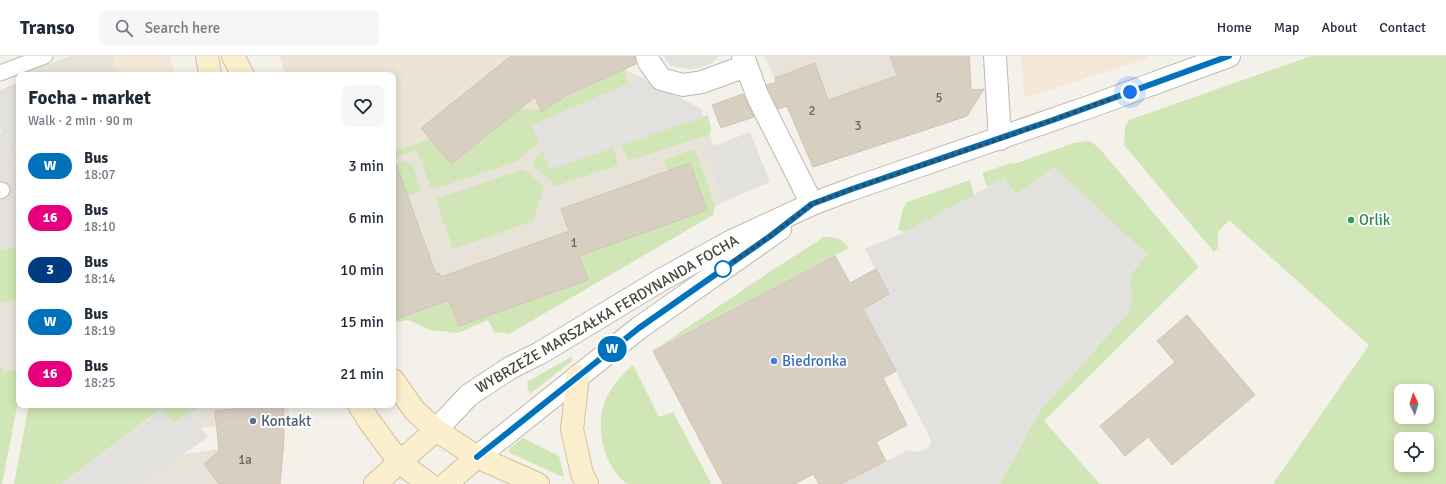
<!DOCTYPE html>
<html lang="en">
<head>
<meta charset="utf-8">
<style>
	body { margin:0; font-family:Signika,sans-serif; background:#f6f6f7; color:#1f2937; height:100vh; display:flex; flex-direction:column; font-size:15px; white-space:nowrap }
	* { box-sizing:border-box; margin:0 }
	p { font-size:13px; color:#747a83 }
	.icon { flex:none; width:22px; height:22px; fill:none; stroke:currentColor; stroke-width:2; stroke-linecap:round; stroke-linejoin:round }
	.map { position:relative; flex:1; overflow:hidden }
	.drawer { position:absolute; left:16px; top:16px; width:380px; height:336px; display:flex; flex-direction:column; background:#fff; border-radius:8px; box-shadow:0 2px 10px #0003 }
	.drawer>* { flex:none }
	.badge { padding:0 8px; border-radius:13px; font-size:14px; line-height:26px }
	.needle { width:26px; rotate:356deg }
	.tools { position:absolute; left:1394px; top:328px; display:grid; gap:8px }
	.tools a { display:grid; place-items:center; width:40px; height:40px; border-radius:8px; background:#fff; box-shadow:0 2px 10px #0003; font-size:20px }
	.you { position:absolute; width:20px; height:20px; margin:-10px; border:3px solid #fff; border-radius:50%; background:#1a73e8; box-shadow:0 0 0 6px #1a73e833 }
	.map>.badge { position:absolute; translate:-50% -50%; box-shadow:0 0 0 2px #fff }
	.round { display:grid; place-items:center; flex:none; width:42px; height:42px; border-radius:8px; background:#f6f6f7 }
	.headline { display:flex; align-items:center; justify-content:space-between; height:68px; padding:0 12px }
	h1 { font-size:19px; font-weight:700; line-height:30px }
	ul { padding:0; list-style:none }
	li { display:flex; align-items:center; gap:12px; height:52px; padding:0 12px }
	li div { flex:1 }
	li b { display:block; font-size:15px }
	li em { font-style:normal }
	li .badge { min-width:44px; font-weight:700; text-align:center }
	header { display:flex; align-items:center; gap:24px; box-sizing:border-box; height:56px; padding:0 20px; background:#fff; border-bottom:1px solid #e0e1e3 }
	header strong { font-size:19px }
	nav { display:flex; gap:22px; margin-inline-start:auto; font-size:14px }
	.search { width:280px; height:36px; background:#f6f6f7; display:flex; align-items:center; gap:10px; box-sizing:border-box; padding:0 14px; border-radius:8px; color:#747a83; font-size:15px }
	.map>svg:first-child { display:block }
	.residential { fill:#e8e3d9 }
	.commercial { fill:#f4e7d7 }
	.industrial { fill:#e4e0db }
	.education { fill:#ece5d5 }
	.green { fill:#d1e6b6; fill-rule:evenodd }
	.parking { fill:#e3e1de }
	.building { fill:#d8cfc3; stroke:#d0c4b4 }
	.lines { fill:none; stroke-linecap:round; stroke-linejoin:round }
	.lane-casing { stroke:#bfb8ad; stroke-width:17 }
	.street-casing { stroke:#bfb8ad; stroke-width:24 }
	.secondary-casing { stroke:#d1c29c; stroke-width:24 }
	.lane { stroke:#fff; stroke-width:15 }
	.street { stroke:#fff; stroke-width:22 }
	.secondary { stroke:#fcefcd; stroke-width:22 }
	.line-casing { stroke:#fff; stroke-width:9 }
	.line { stroke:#0072bc; stroke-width:6 }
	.walk { stroke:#484239; stroke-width:4; stroke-dasharray:0 7.2 }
	.leisure-dot { fill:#2e9e5b; stroke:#fff; stroke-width:1.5 }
	.stop-dot { fill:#fff; stroke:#0072bc; stroke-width:2 }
	.shop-dot { fill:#3f7fe0; stroke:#fff; stroke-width:1.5 }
	.service-dot { fill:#5c6f8a; stroke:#fff; stroke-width:1.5 }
	.labels { text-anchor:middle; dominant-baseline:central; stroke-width:4; stroke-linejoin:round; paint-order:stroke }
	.number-label { font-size:13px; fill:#6c655c }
	.leisure-label { font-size:15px; fill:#27864d; stroke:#fff; text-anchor:start }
	.street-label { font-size:15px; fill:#484239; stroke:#fff }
	.shop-label { font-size:15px; fill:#366cbe; stroke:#fff; text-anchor:start }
	.service-label { font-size:15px; fill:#4e5e75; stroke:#fff; text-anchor:start }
</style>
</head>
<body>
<header>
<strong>Transo</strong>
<div class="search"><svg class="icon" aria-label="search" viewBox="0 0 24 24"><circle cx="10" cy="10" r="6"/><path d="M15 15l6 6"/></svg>Search here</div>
<nav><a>Home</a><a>Map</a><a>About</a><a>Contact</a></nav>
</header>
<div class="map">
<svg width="1446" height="428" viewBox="0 0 1446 428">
	<rect width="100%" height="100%" fill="#f4f1ea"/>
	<g class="residential">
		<polygon points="71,0 112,0 119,19 19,19"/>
		<polygon points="622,0 625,13 701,53 714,90 706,93 723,146 588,224 459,270 449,244 397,262 393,253 393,96"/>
		<polygon points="765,0 970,0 973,50 899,82 813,111"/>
		<polygon points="19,243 19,339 0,344 0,248"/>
		<polygon points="187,349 288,349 289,363 284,363 284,384 280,428 115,428 172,400 228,392 226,370 192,372"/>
	</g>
	<g class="commercial">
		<polygon points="112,0 169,0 176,19 119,19"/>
		<polygon points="1021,0 1148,0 1148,2 1028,41 1024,39"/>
	</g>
	<g class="industrial">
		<polygon points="664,0 719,0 712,7 699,12 689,13 671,10 666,5"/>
		<polygon points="2,76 19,119 19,189 0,195 0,77"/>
	</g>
	<polygon class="education" points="279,0 519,0 541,56 451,108 430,83 393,96 393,19 286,19"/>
	<g class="green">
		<path d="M1311,0H1446V428H1273L1369,289L1229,164L1218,176V192L1214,196L1124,89L1125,71L1129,64ZM1401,335H1427V361H1401ZM1401,383H1427V409H1401Z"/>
		<polygon points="625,13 628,28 532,69 539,86 516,106 435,133 430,130 417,94 393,102 393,96 430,83 451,108 522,52 541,55 573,37"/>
		<polygon points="708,59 711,74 708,79 628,105 622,89"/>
		<polygon points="1088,85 1093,87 1100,93 1199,211 1044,365 1100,428 1000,428 1040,354 1092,298 1097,290 1128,257 1132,240 1130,222 1132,216 1016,138 1004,122 987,131 982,117 1011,107 1014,108 1074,87"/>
		<polygon points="613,92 619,109 556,130 533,109 533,106 543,95 550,113"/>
		<polygon points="691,94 697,98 715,150 713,159 509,278 494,276 488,264 458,277 431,274 408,264 396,266 393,259 393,250 398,262 449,244 459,270 588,224 579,200 707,154 690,107 668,115 664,104"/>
		<polygon points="406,105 413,109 421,135 408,140 400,118 393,121 393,110"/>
		<polygon points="523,113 544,130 533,165 453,193 436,143"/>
		<polygon points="970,124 974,139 907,175 904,176 898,174 903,153 907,146"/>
		<path d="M824,181C835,181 842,182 849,192L657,292L771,215Z"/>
		<polygon points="19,189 19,243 0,248 0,195"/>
		<polygon points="571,301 573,304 530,338 528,333 527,326"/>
		<path d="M633,309L659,361L673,356L711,427L710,428H627C603,409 594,371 606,343C612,329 622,319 633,309Z"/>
		<polygon points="0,312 2,312 3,316 19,313 19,341 2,428 0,428"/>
		<polygon points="29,349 202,349 188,357 174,368 161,353 61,428 14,428"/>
		<polygon points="523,382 559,400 564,420 563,421 510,397 509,395 510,392"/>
	</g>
	<g class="parking">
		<polygon points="641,22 701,53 703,61 550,113 532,70"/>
		<polygon points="19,26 19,119 0,71 0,34"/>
		<polygon points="750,76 770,126 723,146 706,93"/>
		<polygon points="1054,111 1148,199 1130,219 1132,240 1128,257 1097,289 1092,298 1040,354 1000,428 841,428 908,394 919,396 924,394 928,392 931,386 929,380 863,252 884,242 884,240 889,238 865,193 907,175 1004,122 1016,138"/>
		<polygon points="162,353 174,368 188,357 208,381 140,428 61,428"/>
	</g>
	<g class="building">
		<polygon points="511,0 635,0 636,8 567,39 541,56 535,41 451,108 421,72"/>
		<polygon points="890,0 969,0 971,34 984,33 967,60 813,111 787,50 778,53 767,29 776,26 775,22 815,7 828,44 897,20"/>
		<polygon points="743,38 754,61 721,72 712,49"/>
		<polygon points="690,107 707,154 579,200 588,224 459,270 449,244 393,264 393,108 396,108 436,218 439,217 441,221 569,175 561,153"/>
		<polygon points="835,200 850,227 876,213 889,238 863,253 896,315 883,322 907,369 876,386 886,405 841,428 819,428 813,418 795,428 723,428 653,295"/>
		<polygon points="1187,259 1255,339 1172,409 1148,381 1125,400 1100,370 1175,306 1157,285"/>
		<polygon points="233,349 283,349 284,384 280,428 219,428 204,408 219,395 215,355 234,353"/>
	</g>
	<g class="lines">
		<defs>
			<g id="lane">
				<polyline points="0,17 45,0"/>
				<polyline points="0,135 2,134"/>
			</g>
			<g id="street">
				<polyline points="647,0 649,6 661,23 683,29 702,26 746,10"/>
				<polyline points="743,0 758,41 812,148"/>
				<polyline points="995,0 1000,83"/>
				<polyline points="436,374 469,339 510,312 540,297 661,224 730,186 812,148 852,133 1092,50 1229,0"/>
				<polyline points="477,401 639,272 780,173"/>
			</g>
			<g id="secondary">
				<polyline points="207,0 210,19"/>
				<polyline points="233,0 243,19"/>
				<polyline points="578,320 572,373 582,418 587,428"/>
				<polyline points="393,324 415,355 436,374 477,401 538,428"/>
				<polyline points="359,349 369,365 400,407 429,428"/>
				<polyline points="375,428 436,374"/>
				<polyline points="446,428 477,401"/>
			</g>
		</defs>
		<use href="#lane" class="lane-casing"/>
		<use href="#street" class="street-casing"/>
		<use href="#secondary" class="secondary-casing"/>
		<use href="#lane" class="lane"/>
		<use href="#street" class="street"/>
		<use href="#secondary" class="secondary"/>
	</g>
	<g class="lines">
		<defs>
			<polyline id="line" points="477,401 639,272 769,181 812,148 852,133 1053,64 1229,0"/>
		</defs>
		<use href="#line" class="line-casing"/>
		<use href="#line" class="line"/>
		<polyline class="walk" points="723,213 769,181 812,148 852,133 1000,83 1130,36"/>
	</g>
	<circle class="leisure-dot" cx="1351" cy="164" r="4"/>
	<circle class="stop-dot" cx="723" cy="213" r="8"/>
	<circle class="shop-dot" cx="774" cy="305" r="4"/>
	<circle class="service-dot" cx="253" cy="365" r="4"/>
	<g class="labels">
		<g class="number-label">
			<text x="939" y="42">5</text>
			<text x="812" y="55">2</text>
			<text x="858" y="70">3</text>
			<text x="574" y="187">1</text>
			<text x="245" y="404">1a</text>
		</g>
		<g class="leisure-label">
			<text x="1359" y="164">Orlik</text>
		</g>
		<g class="street-label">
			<text transform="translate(607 258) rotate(-30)">WYBRZEŻE MARSZAŁKA FERDYNANDA FOCHA</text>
		</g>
		<g class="shop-label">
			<text x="782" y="305">Biedronka</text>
		</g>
		<g class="service-label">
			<text x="261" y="365">Kontakt</text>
		</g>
	</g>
</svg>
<div class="tools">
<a><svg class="needle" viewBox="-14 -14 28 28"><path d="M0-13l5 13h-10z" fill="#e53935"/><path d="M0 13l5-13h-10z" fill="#747a83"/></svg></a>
<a><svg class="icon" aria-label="locate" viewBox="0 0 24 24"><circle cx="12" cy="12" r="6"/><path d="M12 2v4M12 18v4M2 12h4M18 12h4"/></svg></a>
</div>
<div class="you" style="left:1130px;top:36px"></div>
<b class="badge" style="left:612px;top:293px;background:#0072bc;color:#fff">W</b>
<section class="drawer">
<div class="headline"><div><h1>Focha - market</h1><p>Walk · 2 min · 90 m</p></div><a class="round"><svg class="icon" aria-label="heart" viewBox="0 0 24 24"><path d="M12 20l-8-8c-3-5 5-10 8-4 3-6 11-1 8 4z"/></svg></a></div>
<ul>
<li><span class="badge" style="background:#0072bc;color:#fff">W</span><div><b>Bus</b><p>18:07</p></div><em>3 min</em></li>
<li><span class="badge" style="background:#e6007e;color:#fff">16</span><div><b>Bus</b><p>18:10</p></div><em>6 min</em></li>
<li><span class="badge" style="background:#003b80;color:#fff">3</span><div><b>Bus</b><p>18:14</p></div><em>10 min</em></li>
<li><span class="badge" style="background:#0072bc;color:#fff">W</span><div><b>Bus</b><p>18:19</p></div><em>15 min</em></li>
<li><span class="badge" style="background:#e6007e;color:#fff">16</span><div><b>Bus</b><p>18:25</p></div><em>21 min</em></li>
</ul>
</section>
</div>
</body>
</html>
